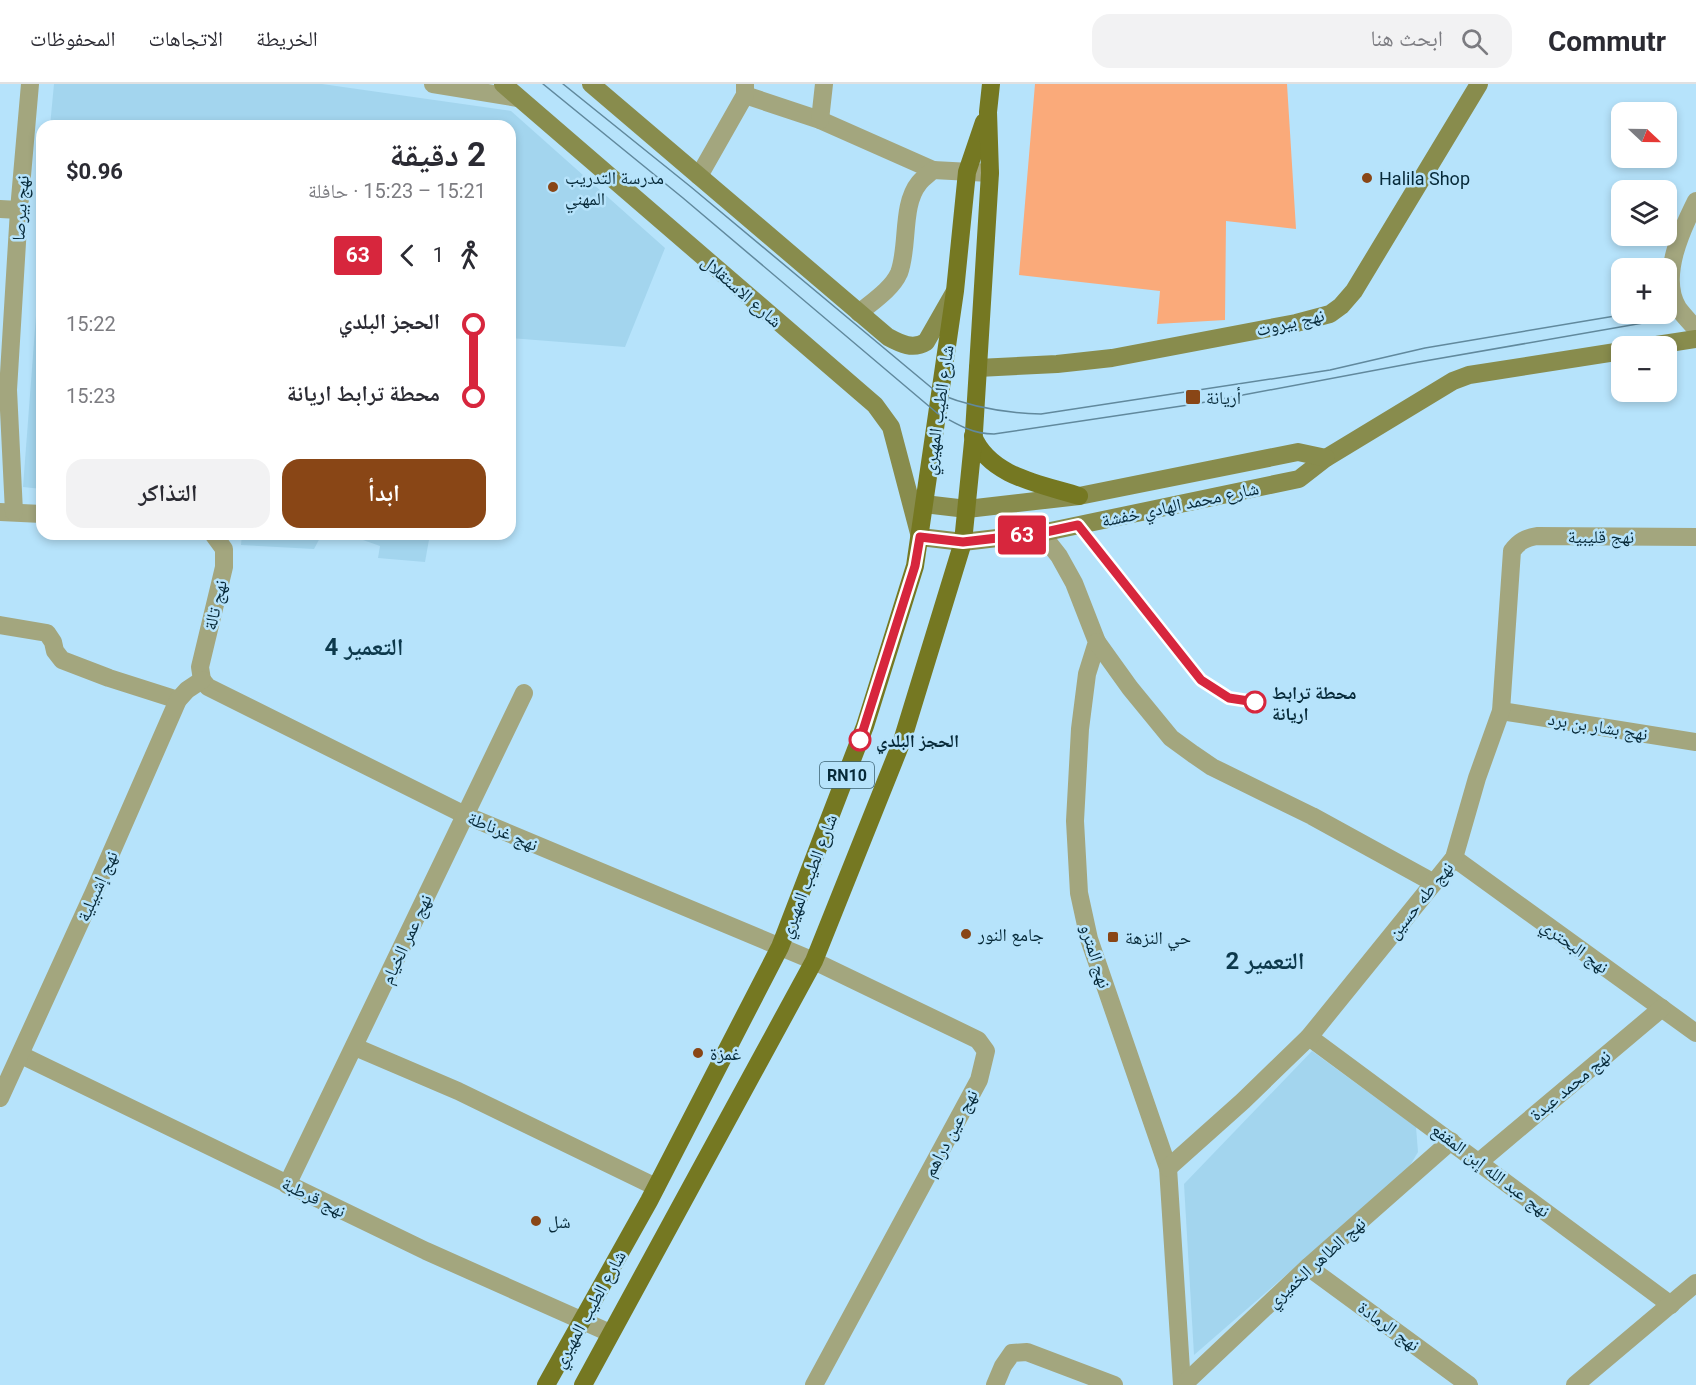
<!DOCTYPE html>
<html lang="ar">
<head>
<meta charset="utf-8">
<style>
	body { margin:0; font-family:Roboto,"Noto Naskh Arabic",sans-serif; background:#f2f2f3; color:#2b2b33; direction:rtl; height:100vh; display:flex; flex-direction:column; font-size:22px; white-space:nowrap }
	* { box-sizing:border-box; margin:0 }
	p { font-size:20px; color:#7c7c81 }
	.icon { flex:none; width:33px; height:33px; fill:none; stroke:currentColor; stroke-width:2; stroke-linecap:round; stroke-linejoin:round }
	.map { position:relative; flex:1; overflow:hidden; direction:ltr }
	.sheet { position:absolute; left:36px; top:36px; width:480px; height:420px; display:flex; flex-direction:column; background:#fff; border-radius:18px; box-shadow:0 3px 9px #0003; direction:rtl }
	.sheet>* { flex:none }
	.badge { padding:0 12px; border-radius:4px; font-size:21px; line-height:39px }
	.needle { width:39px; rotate:112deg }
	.fabs { position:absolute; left:1611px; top:18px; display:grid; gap:12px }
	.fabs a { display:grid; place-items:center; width:66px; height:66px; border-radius:12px; background:#fff; box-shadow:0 3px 9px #0003; font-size:30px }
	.map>.badge { position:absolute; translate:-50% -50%; box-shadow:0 0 0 3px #fff }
	.legs { display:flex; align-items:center; gap:9px; height:66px; padding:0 30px; font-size:20px }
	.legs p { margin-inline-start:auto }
	.head { display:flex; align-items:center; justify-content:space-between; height:102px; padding:0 30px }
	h1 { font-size:33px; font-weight:700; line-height:45px }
	.primary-button { display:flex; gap:12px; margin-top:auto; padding:12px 30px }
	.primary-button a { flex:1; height:69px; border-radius:18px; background:#894616; color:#fff; font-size:24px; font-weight:700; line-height:69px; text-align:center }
	.primary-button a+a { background:#f2f2f3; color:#2b2b33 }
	ul { padding:0 30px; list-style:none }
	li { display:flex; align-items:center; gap:21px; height:72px; font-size:22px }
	li i { display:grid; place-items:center; width:9px; height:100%; margin:0 8px; background:currentColor }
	li i::after { content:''; width:15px; height:15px; margin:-8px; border:4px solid; border-radius:50%; background:#fff }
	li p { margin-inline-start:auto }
	li:first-child i { background:linear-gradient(#0000 50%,currentColor 0) }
	li:last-child i { background:linear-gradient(currentColor 50%,#0000 0) }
	header { display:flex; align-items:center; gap:36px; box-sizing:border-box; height:84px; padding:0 30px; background:#fff; border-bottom:2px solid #e1e1e2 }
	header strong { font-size:28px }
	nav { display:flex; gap:33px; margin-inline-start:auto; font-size:21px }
	.search { width:420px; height:54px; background:#f2f2f3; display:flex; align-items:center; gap:15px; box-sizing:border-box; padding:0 21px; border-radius:18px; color:#7c7c81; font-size:22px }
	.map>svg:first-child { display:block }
	.built { fill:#a3d5ee }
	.green { fill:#faaa7a }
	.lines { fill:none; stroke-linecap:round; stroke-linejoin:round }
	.street { stroke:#a3a67e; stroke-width:18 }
	.secondary { stroke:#888c4d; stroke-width:18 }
	.primary { stroke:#757822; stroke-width:18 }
	.tram { stroke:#61899d; stroke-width:1.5 }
	.line-1-casing { stroke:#fff; stroke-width:14 }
	.line-1 { stroke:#d7263d; stroke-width:9 }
	.poi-dot { fill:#894616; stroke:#b6e3fb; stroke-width:2 }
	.stop-1-dot { fill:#fff; stroke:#d7263d; stroke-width:3 }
	.labels { text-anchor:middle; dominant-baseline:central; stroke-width:5; stroke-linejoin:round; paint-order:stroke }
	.shield { fill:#b6e3fb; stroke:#3b6172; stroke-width:1.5 }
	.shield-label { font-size:16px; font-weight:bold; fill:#062938 }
	.poi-label { font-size:18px; fill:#062938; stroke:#b6e3fb; text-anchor:start }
	.street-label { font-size:18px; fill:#062938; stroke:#b6e3fb }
	.stop-label { font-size:18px; font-weight:bold; fill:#062938; stroke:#b6e3fb; text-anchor:start }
	.district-label { font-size:24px; font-weight:bold; fill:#0d394c; stroke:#b6e3fb }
</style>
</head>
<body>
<header>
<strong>Commutr</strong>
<div class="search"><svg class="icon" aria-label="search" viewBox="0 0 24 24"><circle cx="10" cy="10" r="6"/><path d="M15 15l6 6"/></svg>ابحث هنا</div>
<nav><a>الخريطة</a><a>الاتجاهات</a><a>المحفوظات</a></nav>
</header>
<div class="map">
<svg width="1696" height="1301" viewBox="0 0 1696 1301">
	<rect width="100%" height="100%" fill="#b6e3fb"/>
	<g class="built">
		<polygon points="54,0 322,0 511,27 665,164 625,263 510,254 510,42 50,42"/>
		<polygon points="42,153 42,405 23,403"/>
		<polygon points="242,450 322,450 314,465 241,461"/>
		<polygon points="346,450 430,450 425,478 378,474 380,462"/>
		<polygon points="1312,967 1416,1043 1418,1068 1408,1085 1194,1271 1184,1100"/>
	</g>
	<polygon class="green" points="1035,0 1287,0 1296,145 1226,137 1225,236 1157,240 1160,207 1019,191"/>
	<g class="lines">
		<g class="street">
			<polyline points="433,0 518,14"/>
			<polyline points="745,11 820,36 933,86"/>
			<polyline points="820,36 824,0"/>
			<polyline points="699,92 745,11 745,0"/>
			<path d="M1696,117C1682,145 1659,193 1678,224C1683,231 1690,238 1696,245"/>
			<polyline points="0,125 19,126"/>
			<path d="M859,229C872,218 892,205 899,189C909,163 901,121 919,99C923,94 929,90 933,86L990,89"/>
			<polyline points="0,428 42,430"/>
			<polyline points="14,428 8,306 19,126 30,0"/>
			<polyline points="1041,449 1059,472 1074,499 1097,558 1087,590 1080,645 1075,737 1079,809 1089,855 1168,1084 1182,1301"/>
			<polyline points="0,541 47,549 53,558 55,567 62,576 109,594 178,616"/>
			<polyline points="1097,558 1130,604 1171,654 1193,670 1212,683 1312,732 1434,799"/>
			<polyline points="202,596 208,603 465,731 814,877 978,956 986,967 979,996 814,1301"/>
			<polyline points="202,596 200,583 224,483 224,465 213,450"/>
			<polyline points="1501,627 1696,658"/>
			<polyline points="1454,774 1696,949"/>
			<polyline points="1309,953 1671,1221"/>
			<polyline points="355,963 458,1007 656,1103"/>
			<polyline points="21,971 426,1167 610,1249"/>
			<polyline points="0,1014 94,808 178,616 187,606 202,596"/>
			<polyline points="1479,1078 1662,924"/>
			<path d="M1168,1084L1243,1017L1309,953L1454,774L1477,694L1501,627L1512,467C1519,457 1526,454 1537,452L1696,453"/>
			<polyline points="287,1101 524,609"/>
			<polyline points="1308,1183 1469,1301"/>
			<polyline points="995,1301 1003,1282 1012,1269 1027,1268 1114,1301"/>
			<polyline points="1183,1301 1308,1183 1451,1057"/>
			<polyline points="1575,1301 1696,1199"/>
		</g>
		<g class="secondary">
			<polyline points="503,0 875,321 891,343 920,453 963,458 1041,449 1299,395 1326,374 1453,297 1469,291 1622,267"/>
			<path d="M591,0L888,253C901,260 913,266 926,258L954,209"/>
			<polyline points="1650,262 1696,255"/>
			<polyline points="978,284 1057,280 1112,274 1296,239 1330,230 1341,222 1354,207 1479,0"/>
			<polyline points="924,420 967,425 1079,412 1298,368 1326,374"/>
		</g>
		<g class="primary">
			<path d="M973,352C990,393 1041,400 1079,412"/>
			<polyline points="546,1301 649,1117 780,863 865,642 915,482 955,207 967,88 984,38"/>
			<polyline points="583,1301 814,877 902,657 963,458 974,348 990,89 988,28 991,0"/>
		</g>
		<g class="tram">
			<path d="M543,0L683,114L937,329C956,340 972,350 994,350L1195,320L1419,278L1666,235"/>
			<path d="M563,0L691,103L939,310C973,324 1005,329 1041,330L1330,286L1425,264L1627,230"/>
			<polyline points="1666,223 1667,223"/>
		</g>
	</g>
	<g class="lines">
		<defs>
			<polyline id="line-1" points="860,656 915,482 920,453 963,458 1041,449 1078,441 1201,596 1229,614 1255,618"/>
		</defs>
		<use href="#line-1" class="line-1-casing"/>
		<use href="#line-1" class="line-1"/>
	</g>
	<g class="poi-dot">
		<circle cx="1367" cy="94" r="6"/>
		<circle cx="553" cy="103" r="6"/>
		<rect x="1185" y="305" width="16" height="16" rx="3"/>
		<circle cx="966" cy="850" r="6"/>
		<rect x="1107" y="847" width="12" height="12" rx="3"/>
		<circle cx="698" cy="969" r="6"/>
		<circle cx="536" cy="1137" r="6"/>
	</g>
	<g class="stop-1-dot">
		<circle cx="1255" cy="618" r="10"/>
		<circle cx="860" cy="656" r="10"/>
	</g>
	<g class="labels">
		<rect class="shield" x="820" y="678" width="54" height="26" rx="4.5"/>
		<g class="shield-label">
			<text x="847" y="691">RN10</text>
		</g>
		<g class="poi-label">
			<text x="565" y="93">مدرسة التدريب<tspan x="565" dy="21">المهني</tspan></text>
			<text x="1379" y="94">Halila Shop</text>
			<text x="1206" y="313">أريانة</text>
			<text x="978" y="850">جامع النور</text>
			<text x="1125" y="853">حي النزهة</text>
			<text x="710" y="969">غمزة</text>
			<text x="548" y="1137">شل</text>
		</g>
		<g class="street-label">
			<text transform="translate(20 124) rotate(-86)">نهج بيرصا</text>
			<text transform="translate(742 207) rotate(41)">شارع الاستقلال</text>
			<text transform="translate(1290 238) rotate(-13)">نهج بيروت</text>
			<text transform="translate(938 326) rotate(-82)">شارع الطيب المهيري</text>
			<text transform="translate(1180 420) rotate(-12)">شارع محمد الهادي خفشة</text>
			<text x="1601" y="452">نهج قليبية</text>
			<text transform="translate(215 521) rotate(-77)">نهج تالة</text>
			<text transform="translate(1598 642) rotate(9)">نهج بشار بن برد</text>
			<text transform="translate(503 747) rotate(23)">نهج غرناطة</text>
			<text transform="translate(808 792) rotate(-69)">شارع الطيب المهيري</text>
			<text transform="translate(97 802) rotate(-66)">نهج إشبيلية</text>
			<text transform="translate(1420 816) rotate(-51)">نهج طه حسين</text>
			<text transform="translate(406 855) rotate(-65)">نهج عمر الخيام</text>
			<text transform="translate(1575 862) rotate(36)">نهج البحتري</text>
			<text transform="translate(1096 872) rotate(73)">نهج المترو</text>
			<text transform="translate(1570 1001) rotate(-40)">نهج محمد عبدة</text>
			<text transform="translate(950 1049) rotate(-62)">نهج عين دراهم</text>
			<text transform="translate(1491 1086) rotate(37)">نهج عبد الله إبن المقفع</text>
			<text transform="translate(314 1113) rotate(26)">نهج قرطبة</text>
			<text transform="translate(1316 1178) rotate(-42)">نهج الطاهر الخميري</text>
			<text transform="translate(589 1225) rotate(-61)">شارع الطيب المهيري</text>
			<text transform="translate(1389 1242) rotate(36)">نهج الرمادة</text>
		</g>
		<g class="stop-label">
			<text x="1272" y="608">محطة ترابط<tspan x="1272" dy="21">اريانة</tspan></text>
			<text x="876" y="656">الحجز البلدي</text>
		</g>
		<g class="district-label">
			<text x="364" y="563">التعمير 4</text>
			<text x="1265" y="877">التعمير 2</text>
		</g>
	</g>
</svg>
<div class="fabs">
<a><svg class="needle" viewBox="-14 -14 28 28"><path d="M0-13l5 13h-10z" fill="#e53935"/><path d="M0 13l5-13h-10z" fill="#7c7c81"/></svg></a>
<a><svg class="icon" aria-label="layers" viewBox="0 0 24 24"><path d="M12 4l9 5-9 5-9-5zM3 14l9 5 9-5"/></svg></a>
<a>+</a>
<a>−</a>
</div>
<b class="badge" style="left:1022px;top:451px;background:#d7263d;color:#fff">63</b>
<section class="sheet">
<div class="head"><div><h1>2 دقيقة</h1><p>15:21 – 15:23 · حافلة</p></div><b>$0.96</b></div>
<div class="legs"><svg class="icon" aria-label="walk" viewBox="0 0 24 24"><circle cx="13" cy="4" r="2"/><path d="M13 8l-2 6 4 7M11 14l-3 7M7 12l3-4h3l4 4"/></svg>1<svg class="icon" aria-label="back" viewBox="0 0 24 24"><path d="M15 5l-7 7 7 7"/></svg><b class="badge" style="background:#d7263d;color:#fff">63</b></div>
<ul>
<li><i style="color:#d7263d"></i><b>الحجز البلدي</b><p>15:22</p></li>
<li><i style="color:#d7263d"></i><b>محطة ترابط اريانة</b><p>15:23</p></li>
</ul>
<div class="primary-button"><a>ابدأ</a><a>التذاكر</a></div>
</section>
</div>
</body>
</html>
